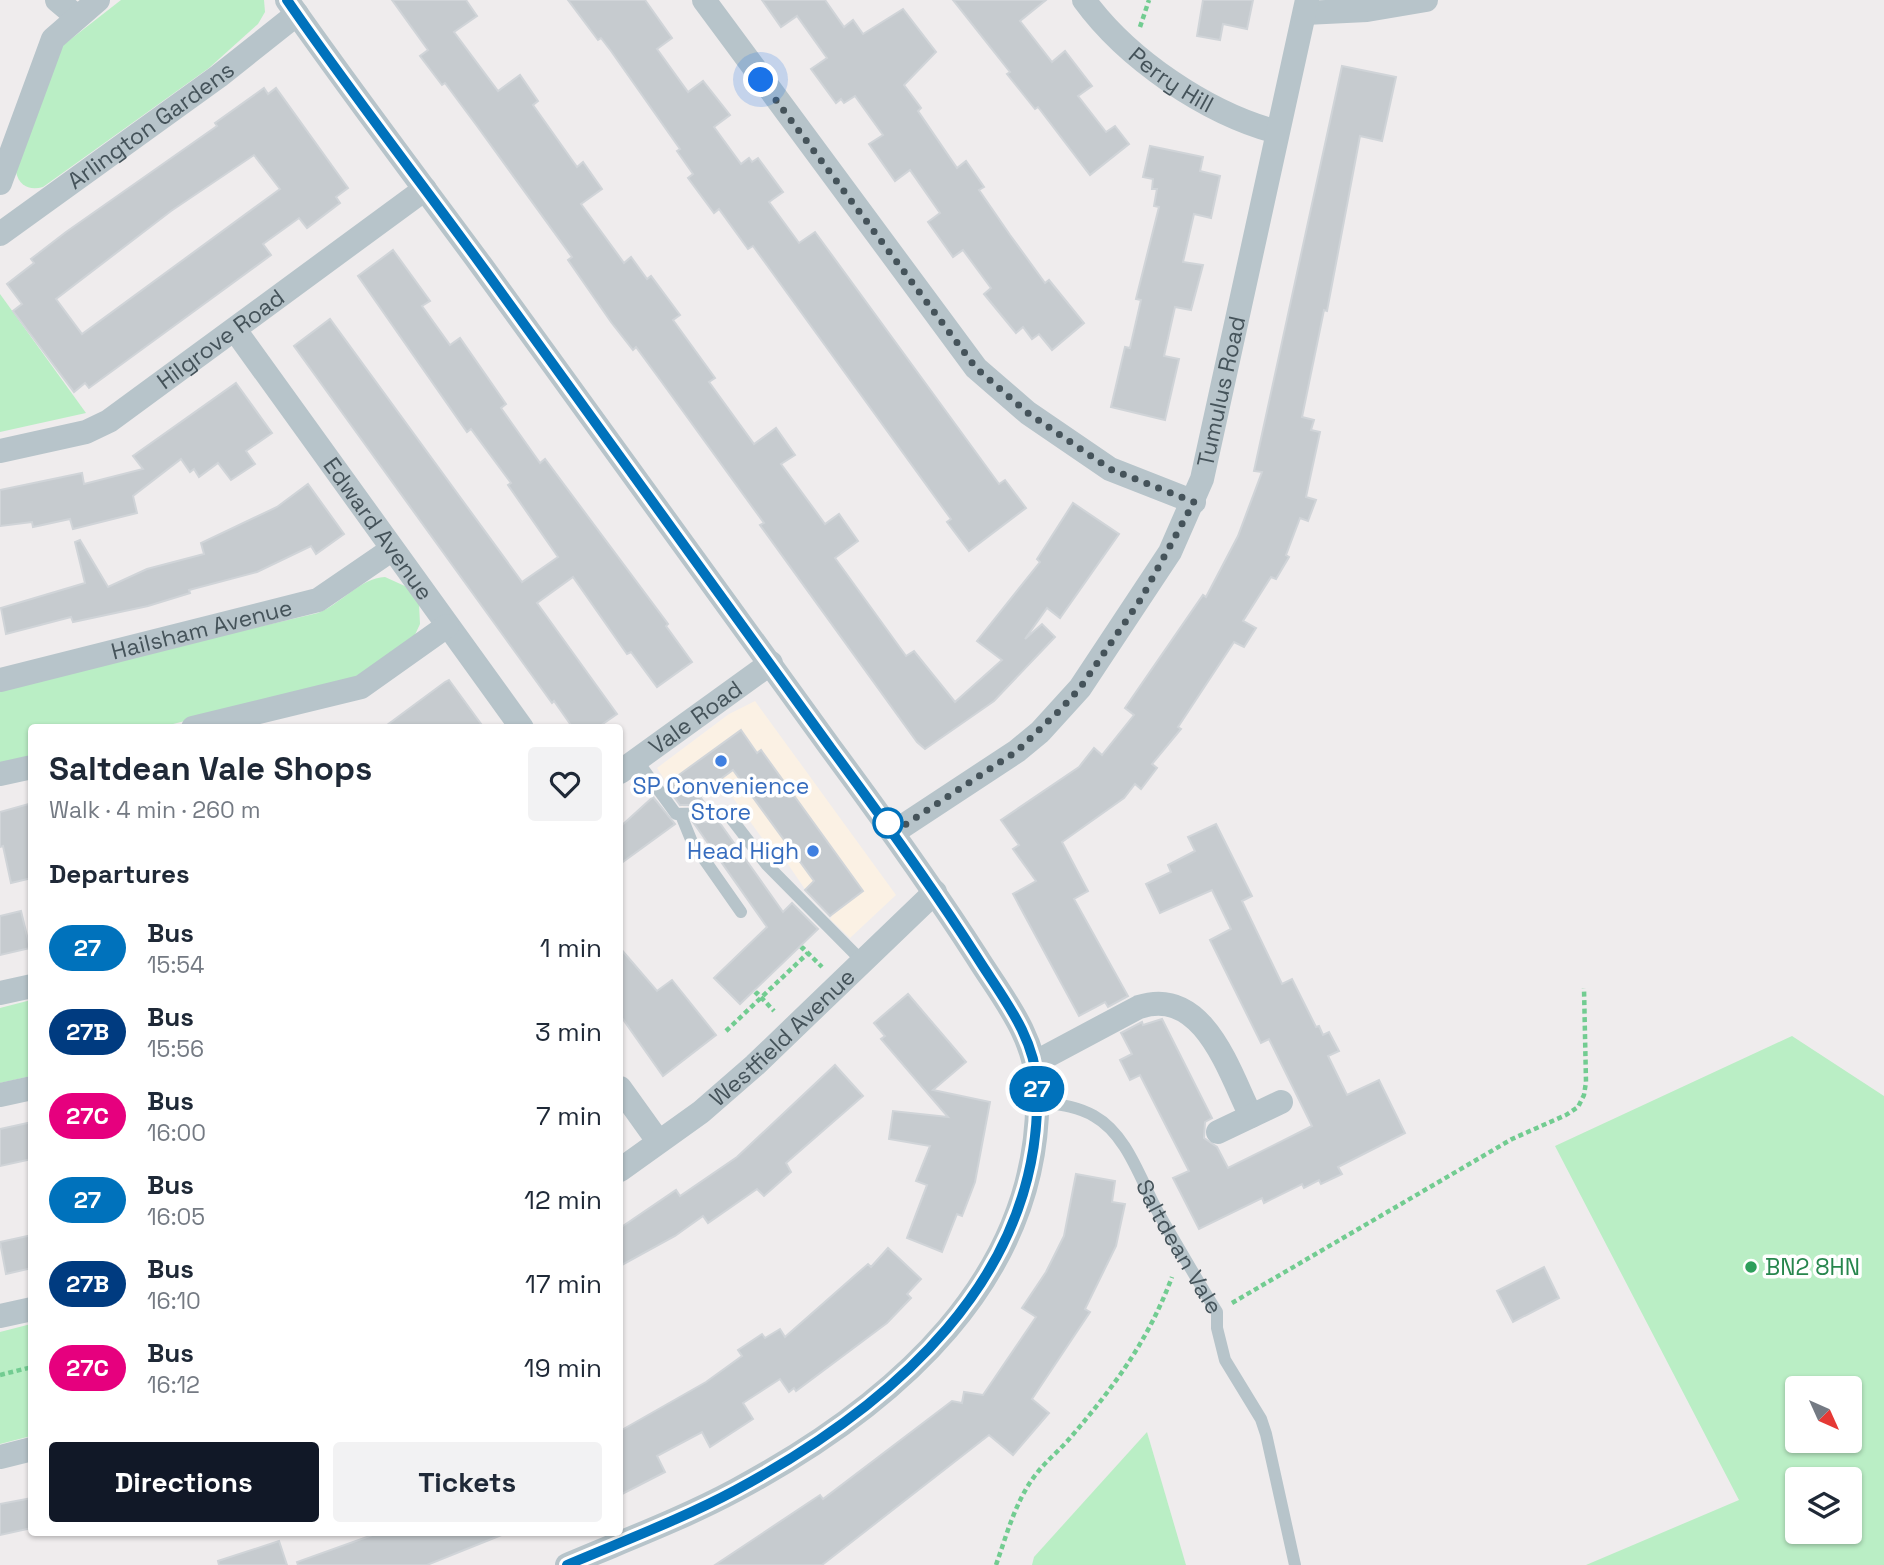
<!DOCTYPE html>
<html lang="en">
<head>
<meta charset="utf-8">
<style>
	body { margin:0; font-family:"Space Grotesk",sans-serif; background:#f2f2f3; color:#1f2937; height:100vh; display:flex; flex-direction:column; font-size:26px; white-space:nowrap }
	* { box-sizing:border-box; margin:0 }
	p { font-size:23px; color:#747a83 }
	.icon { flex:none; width:38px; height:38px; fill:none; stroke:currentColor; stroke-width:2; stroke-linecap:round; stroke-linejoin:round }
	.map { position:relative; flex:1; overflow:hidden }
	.sheet { position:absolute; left:28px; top:724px; width:595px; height:812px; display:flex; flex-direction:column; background:#fff; border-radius:7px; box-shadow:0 2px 5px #0004 }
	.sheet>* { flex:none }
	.badge { padding:0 14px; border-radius:23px; font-size:24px; line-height:46px }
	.needle { width:46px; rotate:135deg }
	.tools { position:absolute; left:1785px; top:1376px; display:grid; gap:14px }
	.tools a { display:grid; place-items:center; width:77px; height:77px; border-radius:7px; background:#fff; box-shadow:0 2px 5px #0004; font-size:35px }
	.you { position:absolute; width:35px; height:35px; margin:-18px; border:5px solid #fff; border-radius:50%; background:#1a73e8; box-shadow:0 0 0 10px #1a73e833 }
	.map>.badge { position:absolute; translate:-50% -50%; box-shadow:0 0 0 4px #fff }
	h2 { padding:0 21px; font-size:26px; line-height:63px }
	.round { display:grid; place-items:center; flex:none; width:74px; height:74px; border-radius:7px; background:#f2f2f3 }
	.summary { display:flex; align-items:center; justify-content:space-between; height:119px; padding:0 21px }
	h1 { font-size:33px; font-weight:700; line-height:52px }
	.cta { display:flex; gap:14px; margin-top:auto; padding:14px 21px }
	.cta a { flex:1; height:80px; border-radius:7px; background:#111827; color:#fff; font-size:28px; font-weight:700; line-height:80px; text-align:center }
	.cta a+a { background:#f2f2f3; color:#1f2937 }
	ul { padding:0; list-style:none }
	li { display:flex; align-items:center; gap:21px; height:84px; padding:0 21px }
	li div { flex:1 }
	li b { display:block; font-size:26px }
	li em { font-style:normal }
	li .badge { min-width:77px; font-weight:700; text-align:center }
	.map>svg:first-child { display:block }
	.commercial { fill:#fbf1e4 }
	.green { fill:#baeec5; fill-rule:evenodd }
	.building { fill:#c6cbcf; stroke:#d0d4d8; stroke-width:2; fill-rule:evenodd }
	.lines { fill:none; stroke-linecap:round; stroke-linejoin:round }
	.path { stroke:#72cc91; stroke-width:4.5; stroke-dasharray:5 3.5; stroke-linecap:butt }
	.service { stroke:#b7c4ca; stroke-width:12 }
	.minor { stroke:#b7c4ca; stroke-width:24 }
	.line-casing { stroke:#fff; stroke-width:16 }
	.line { stroke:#0072bc; stroke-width:10 }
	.walk { stroke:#45535a; stroke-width:7; stroke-dasharray:0 12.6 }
	.shop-dot { fill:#3f7fe0; stroke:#fff; stroke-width:2.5 }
	.stop-dot { fill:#fff; stroke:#0072bc; stroke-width:3.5 }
	.leisure-dot { fill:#2e9e5b; stroke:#fff; stroke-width:2.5 }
	.labels { text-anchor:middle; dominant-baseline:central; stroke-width:7; stroke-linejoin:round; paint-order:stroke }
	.street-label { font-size:23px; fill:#45535a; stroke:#fff }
	.shop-label { font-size:23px; fill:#366cbe; stroke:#fff }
	.leisure-label { font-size:23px; fill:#27864d; stroke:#fff; text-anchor:start }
</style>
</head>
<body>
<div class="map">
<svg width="1884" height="1565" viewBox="0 0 1884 1565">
	<rect width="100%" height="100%" fill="#efeced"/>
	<polygon class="commercial" points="755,701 896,895 850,938 830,919 832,916 816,895 811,898 783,857 778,860 720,780 682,807 657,768 729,714"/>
	<g class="green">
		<path d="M121,0H264L265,12L258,24L209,68L43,187C30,191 19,186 16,172L62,46Z"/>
		<polygon points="0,294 86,413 0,432"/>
		<path d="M385,577L407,587L419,604L420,624L413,639L361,677L157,728H32L31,759L0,767V687L318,613C341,604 360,578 385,577Z"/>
		<polygon points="31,1000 31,1076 0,1083 0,1008"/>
		<path d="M1792,1036L1884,1096V1565H1586L1739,1500L1555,1146ZM1797,1388H1850V1440H1797ZM1797,1479H1850V1531H1797Z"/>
		<polygon points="31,1324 31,1436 0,1444 0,1332"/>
		<polygon points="1147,1432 1186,1565 1032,1565 1034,1557"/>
	</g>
	<g class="building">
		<polygon points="392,0 466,0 477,16 454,32 498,91 520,75 538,101 533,105 577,167 583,162 602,189 581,204 624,263 631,257 647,279 651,276 680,315 673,320 715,378 709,382 754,444 776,428 795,455 781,464 825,524 839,514 858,541 835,558 906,656 914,651 955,702 1002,660 977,641 1040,562 1037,559 1073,503 1119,534 1060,618 1047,608 1025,639 1042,624 1055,637 994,701 925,749 917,742 760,525 764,523 661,381 636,347 633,350 611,322 568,260 572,257 477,126 445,83 442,85 420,56 428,50"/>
		<polygon points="568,0 645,0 672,38 657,49 688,92 703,81 730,115 714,127 741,164 749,158 752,162 758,158 783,192 769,202 799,243 815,232 999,484 1005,480 1026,508 969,551 947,522 951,519 753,246 748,249 719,209 714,213 688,178 693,174 677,151 680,149 611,51 601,38 598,40"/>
		<polygon points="762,0 825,0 844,27 853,20 863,34 903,9 936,52 904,85 921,108 918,111 957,168 966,161 984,187 979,190 1010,235 1045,283 1049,280 1084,323 1052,350 1039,334 1032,339 1023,327 1016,333 984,294 991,288 963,250 953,257 928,222 940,213 910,170 895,181 869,144 883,135 855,96 844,103 841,99 836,103 811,69 827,58 797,16 781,27"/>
		<polygon points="953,0 1046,0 1020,21 1052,62 1065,51 1092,86 1078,96 1106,132 1115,126 1129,144 1090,175 1038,107 1035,109 1007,74 1010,72"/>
		<polygon points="1203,0 1253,0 1247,29 1223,24 1220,40 1197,36"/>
		<polygon points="1342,66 1396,77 1382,141 1360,136 1327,311 1324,310 1302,417 1314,420 1311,430 1320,432 1306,497 1316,500 1308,521 1300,518 1286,555 1289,557 1276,579 1271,577 1243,621 1256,628 1244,647 1234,642 1178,727 1181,729 1152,764 1157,768 1141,789 1135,784 1124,798 1062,842 1088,891 1074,899 1128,996 1108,1007 1105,1002 1079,1016 1013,894 1036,881 1013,849 1019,845 1001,820 1079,767 1094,748 1102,755 1134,715 1125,708 1203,595 1206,597 1238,536 1262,472 1254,471"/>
		<path d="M264,88L268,94L276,88L348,188L336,197L340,203L307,228L299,218L263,244L271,255L89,388L85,383L74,392L13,311L22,304L7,284L34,263L31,259L66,232L217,126L215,123ZM254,155L280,189L82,334L56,299L171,211Z"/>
		<polygon points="1150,146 1203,157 1200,171 1220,176 1211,218 1194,214 1183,262 1203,265 1191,310 1175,307 1164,356 1179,359 1165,420 1111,407 1125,347 1130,348 1141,300 1136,299 1159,207 1154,206 1157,189 1152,189 1153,179 1143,177"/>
		<polygon points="393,250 430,301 422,306 450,345 460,338 506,404 501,408 540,463 545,459 668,624 666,626 692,662 657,687 631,652 627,654 573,577 537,603 617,714 597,728 573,728 554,701 552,703 294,346 330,319 522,582 558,557 508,485 511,483 471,429 467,432 358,276"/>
		<polygon points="236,383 272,433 246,451 255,464 231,480 218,463 199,477 194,469 190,472 181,459 133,496 137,513 73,529 70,519 33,527 32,522 0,526 0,490 82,473 84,484 143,469 133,456"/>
		<polygon points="308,484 344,534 316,554 311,546 257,572 189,590 190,593 148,606 73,622 71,617 6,634 1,608 85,583 75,542 80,540 108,587 147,569 204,554 201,543 277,507"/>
		<polygon points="449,680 484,728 383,728 445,682"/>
		<polygon points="741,730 757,753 761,750 863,891 830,916 805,890 814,881 733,770 699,795 706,805 680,805 667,787 678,779 676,777"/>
		<polygon points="653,797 675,824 620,864 620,827"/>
		<polygon points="32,803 32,878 11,883 3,846 0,847 0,812"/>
		<polygon points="693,822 719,822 783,912 792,903 818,929 740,1004 714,978 767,927"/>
		<polygon points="1216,824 1252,896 1242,901 1282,984 1292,979 1316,1027 1319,1026 1323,1035 1329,1032 1339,1051 1328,1056 1347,1095 1379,1080 1405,1133 1338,1167 1342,1174 1321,1184 1319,1180 1304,1188 1302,1184 1264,1203 1262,1198 1199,1229 1173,1178 1189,1171 1140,1075 1130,1080 1120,1060 1132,1054 1121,1033 1142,1022 1143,1025 1162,1019 1212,1118 1205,1122 1204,1138 1217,1147 1228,1168 1312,1126 1269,1039 1261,1043 1210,940 1231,929 1212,890 1160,913 1146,884 1171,872 1168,865 1195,851 1188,837"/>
		<polygon points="21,911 30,948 0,955 0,916"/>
		<polygon points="620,948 657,991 672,980 716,1035 663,1076 620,1015"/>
		<polygon points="908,994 966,1062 933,1090 990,1102 975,1182 962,1216 957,1214 942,1252 907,1238 927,1185 916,1181 930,1146 889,1139 893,1111 948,1117 881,1039 885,1036 874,1023"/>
		<polygon points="835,1065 863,1096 786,1163 791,1172 764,1196 757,1189 708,1223 703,1216 675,1236 620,1266 620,1228 676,1190 680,1196 737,1157"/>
		<polygon points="32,1122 32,1159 0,1166 0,1129"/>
		<polygon points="1076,1174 1115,1181 1112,1202 1125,1204 1116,1246 1085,1309 1090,1312 1032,1399 1049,1413 1013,1455 989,1435 822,1565 715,1565 820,1495 823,1499 952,1401 962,1403 964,1392 983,1395 1036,1317 1022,1308 1046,1272 1064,1236"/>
		<polygon points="32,1235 32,1268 6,1274 0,1242"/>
		<polygon points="888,1248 921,1279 907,1294 911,1298 887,1323 796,1391 794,1388 789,1392 780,1379 743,1403 753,1419 710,1447 702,1432 657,1456 665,1472 620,1495 620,1431 706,1382 742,1356 738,1350 762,1334 765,1338 780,1329 785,1337 868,1264 871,1267"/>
		<polygon points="1544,1267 1559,1298 1513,1322 1497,1291"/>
		<polygon points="32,1498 32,1528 0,1535 0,1504"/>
		<polygon points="378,1533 504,1533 504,1534 427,1565 298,1565 297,1562"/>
		<polygon points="279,1541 287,1565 219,1565 218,1561"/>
	</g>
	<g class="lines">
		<g class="path">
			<polyline points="1140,27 1149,0"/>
			<polyline points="801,950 803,948 822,967"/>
			<polyline points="755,995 757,993 774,1011"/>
			<polyline points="726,1031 808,953"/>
			<polyline points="1232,1303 1512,1139 1566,1115 1578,1107 1584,1095 1586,1082 1584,988"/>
			<polyline points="0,1375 32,1367"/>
			<path d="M996,1565C1007,1534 1016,1499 1037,1473C1047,1460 1060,1450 1070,1438C1114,1387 1148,1341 1172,1277"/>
		</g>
		<g class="service">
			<polyline points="636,759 676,814 727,813 767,865 863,962"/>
			<polyline points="681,815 692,842 741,912"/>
			<path id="s1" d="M1037,1101C1056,1104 1077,1106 1094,1116C1128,1135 1141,1182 1159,1214C1178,1247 1197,1280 1217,1312V1328L1225,1360L1261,1419L1266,1434L1295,1565"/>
		</g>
		<g class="minor">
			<polyline points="57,0 76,16"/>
			<path d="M287,0C350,90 416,177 481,265C598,425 714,586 830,747C881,816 931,885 977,957C1002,997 1035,1036 1037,1085C1045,1278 891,1407 736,1490C682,1519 623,1541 567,1565"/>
			<polyline points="704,0 976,368 1028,413 1110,469 1194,502"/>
			<path id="s2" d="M1084,0C1127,59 1206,113 1277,132"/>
			<polyline points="1305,13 1367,10 1426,0"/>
			<polyline points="0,183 53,39 98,0"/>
			<path id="s3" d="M0,234L219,76L297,14"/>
			<path id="s4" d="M235,330L522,728"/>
			<path id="s5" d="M0,451L86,432L109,421L425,189"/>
			<path id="s6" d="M0,680L318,600L391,550"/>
			<polyline points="193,728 361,687 447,626"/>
			<path id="s7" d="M620,772L771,663"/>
			<polyline points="0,774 32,767"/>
			<path id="s8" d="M894,832L1017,751L1040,732L1080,688L1170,552L1202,479L1307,0"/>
			<polyline points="0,993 32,986"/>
			<path d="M1034,1063L1139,1007C1204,986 1229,1072 1251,1116"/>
			<polyline points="620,1088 658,1141"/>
			<polyline points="0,1095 32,1088"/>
			<polyline points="1218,1132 1281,1102"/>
			<path id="s9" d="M620,1170L701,1112L755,1065L935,892"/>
			<polyline points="0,1316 32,1309"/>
			<polyline points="0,1457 32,1449"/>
		</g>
	</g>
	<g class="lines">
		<defs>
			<path id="line" d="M287,0C351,93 421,182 487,273C602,431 716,589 830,747C881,816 931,885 977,957C1002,997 1035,1036 1037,1085C1044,1278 890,1407 736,1490C682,1519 623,1541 567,1565"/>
		</defs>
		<use href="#line" class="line-casing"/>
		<use href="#line" class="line"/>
		<polyline class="walk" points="761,80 976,368 1028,413 1110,469 1194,502 1141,599 1080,688 1060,710 1017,751 894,832 888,823"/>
	</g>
	<g class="shop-dot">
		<circle cx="721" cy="761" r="7"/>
		<circle cx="813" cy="851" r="7"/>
	</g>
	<circle class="stop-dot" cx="888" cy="823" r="14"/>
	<circle class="leisure-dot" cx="1751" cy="1267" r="7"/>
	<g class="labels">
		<g class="street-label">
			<text stroke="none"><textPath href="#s2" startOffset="119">Perry Hill</textPath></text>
			<text stroke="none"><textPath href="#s3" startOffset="186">Arlington Gardens</textPath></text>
			<text stroke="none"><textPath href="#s5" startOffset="252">Hilgrove Road</textPath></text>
			<text stroke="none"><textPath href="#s8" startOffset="569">Tumulus Road</textPath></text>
			<text stroke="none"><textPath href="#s4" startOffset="245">Edward Avenue</textPath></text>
			<text stroke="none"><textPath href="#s6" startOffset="208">Hailsham Avenue</textPath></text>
			<text stroke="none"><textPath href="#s7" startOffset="93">Vale Road</textPath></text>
			<text stroke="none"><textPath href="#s9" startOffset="210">Westfield Avenue</textPath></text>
			<text stroke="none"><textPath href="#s1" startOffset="217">Saltdean Vale</textPath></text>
		</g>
		<g class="shop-label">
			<text x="721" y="786">SP Convenience<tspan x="721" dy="26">Store</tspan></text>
			<text x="799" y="851" text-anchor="end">Head High</text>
		</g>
		<g class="leisure-label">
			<text x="1765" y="1267">BN2 8HN</text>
		</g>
	</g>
</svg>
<div class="tools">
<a><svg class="needle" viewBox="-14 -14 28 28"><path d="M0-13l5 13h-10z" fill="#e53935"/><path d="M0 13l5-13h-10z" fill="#747a83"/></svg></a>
<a><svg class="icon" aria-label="layers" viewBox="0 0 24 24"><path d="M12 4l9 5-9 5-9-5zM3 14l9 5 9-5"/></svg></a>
</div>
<div class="you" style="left:761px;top:80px"></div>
<b class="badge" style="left:1037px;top:1089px;background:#0072bc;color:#fff">27</b>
<section class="sheet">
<div class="summary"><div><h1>Saltdean Vale Shops</h1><p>Walk · 4 min · 260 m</p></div><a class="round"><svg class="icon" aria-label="heart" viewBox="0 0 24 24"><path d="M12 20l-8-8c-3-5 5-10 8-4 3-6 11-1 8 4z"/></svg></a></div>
<h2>Departures</h2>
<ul>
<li><span class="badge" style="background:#0072bc;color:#fff">27</span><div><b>Bus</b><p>15:54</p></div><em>1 min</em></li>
<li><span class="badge" style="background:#003b80;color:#fff">27B</span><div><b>Bus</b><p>15:56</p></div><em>3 min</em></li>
<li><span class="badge" style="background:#e6007e;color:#fff">27C</span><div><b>Bus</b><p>16:00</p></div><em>7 min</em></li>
<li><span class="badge" style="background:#0072bc;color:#fff">27</span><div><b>Bus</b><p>16:05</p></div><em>12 min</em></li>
<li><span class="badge" style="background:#003b80;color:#fff">27B</span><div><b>Bus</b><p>16:10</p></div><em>17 min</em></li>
<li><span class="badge" style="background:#e6007e;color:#fff">27C</span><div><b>Bus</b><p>16:12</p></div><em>19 min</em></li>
</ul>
<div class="cta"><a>Directions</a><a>Tickets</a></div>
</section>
</div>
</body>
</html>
